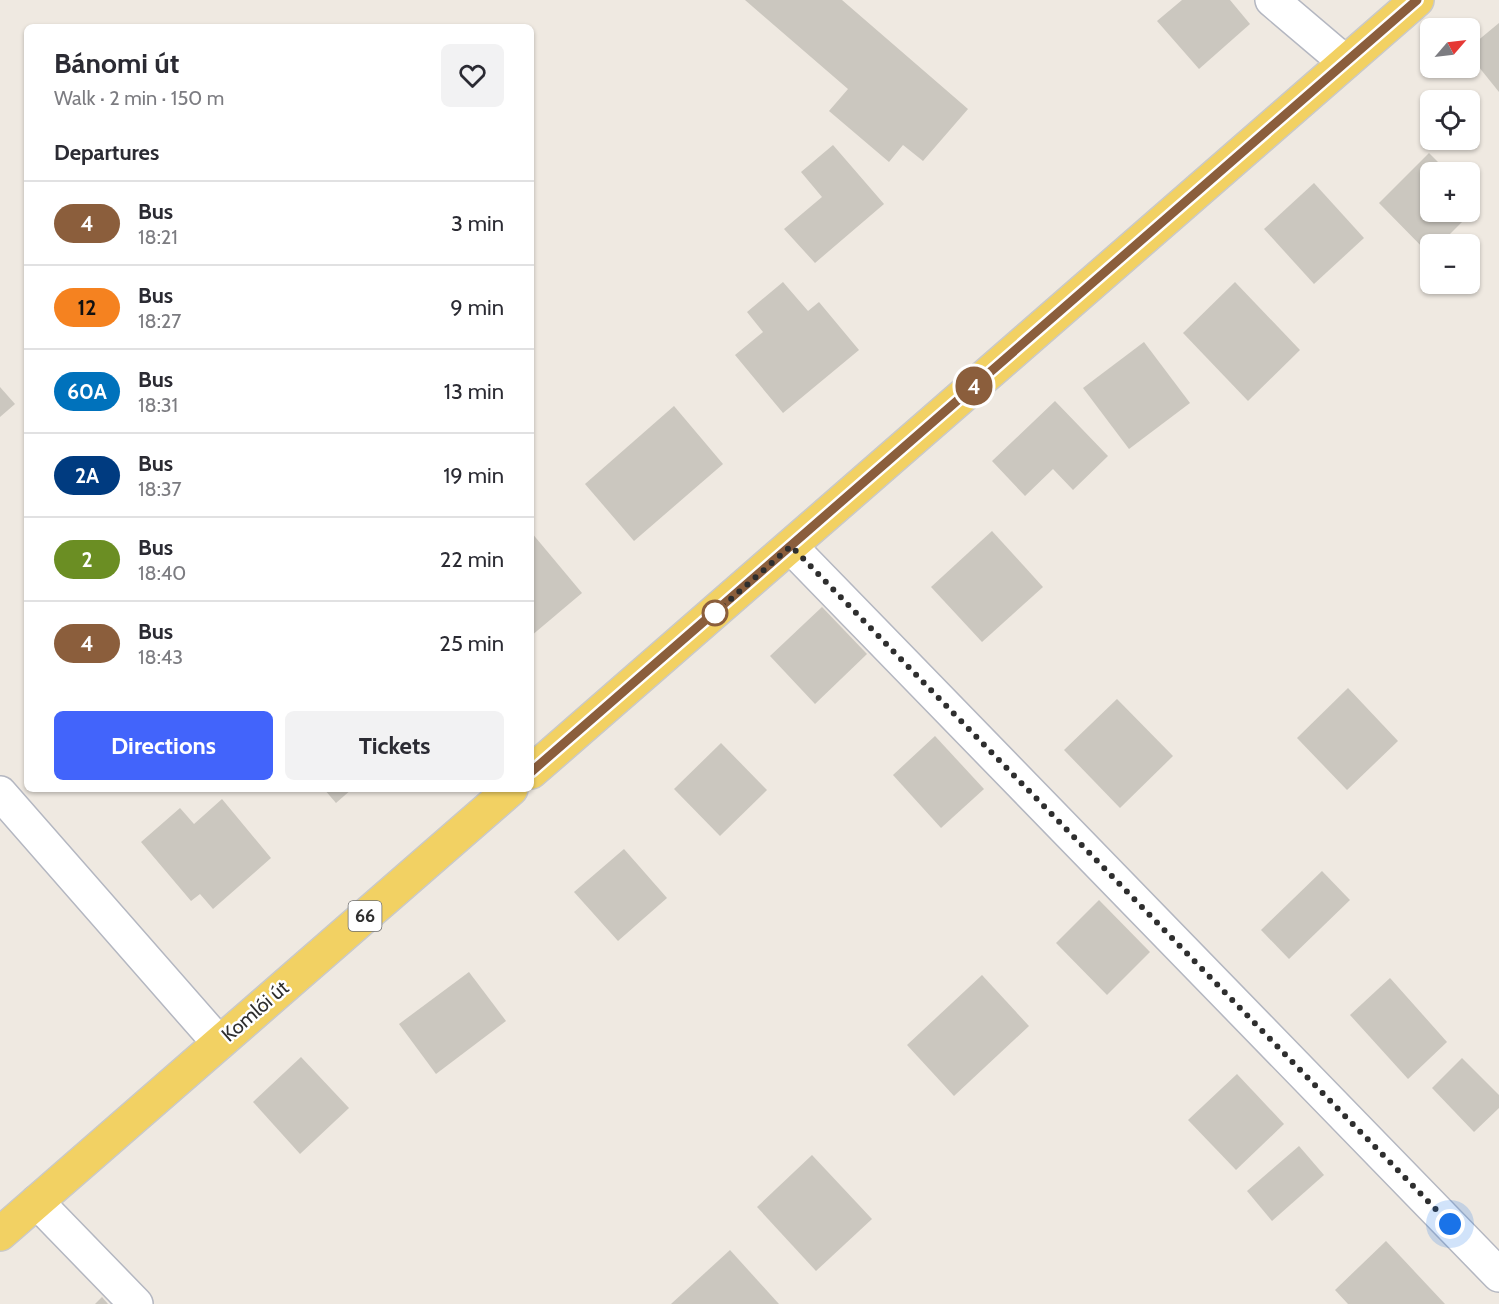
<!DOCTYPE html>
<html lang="en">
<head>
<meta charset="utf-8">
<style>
	body { margin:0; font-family:Cabin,sans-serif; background:#f2f2f3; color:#2b2b33; height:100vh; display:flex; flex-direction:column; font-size:22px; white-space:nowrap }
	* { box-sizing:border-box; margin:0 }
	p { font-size:20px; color:#7c7c81 }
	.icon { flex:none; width:33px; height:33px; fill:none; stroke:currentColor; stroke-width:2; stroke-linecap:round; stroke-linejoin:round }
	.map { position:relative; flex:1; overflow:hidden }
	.sheet { position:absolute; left:24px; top:24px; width:510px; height:768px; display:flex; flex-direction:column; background:#fff; border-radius:9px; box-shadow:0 2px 4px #0004 }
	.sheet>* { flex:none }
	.badge { padding:0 12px; border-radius:20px; font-size:21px; line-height:39px }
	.needle { width:39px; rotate:62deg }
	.tools { position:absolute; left:1420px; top:18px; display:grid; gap:12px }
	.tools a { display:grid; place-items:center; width:60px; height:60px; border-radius:9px; background:#fff; box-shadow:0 2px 4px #0004; font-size:30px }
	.you { position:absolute; width:30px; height:30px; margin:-15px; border:4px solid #fff; border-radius:50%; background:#1a73e8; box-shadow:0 0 0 9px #1a73e833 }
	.map>.badge { position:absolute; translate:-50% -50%; box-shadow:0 0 0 3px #fff }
	h2 { padding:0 30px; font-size:22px; line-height:54px }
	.round { display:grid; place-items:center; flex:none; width:63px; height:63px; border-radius:9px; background:#f2f2f3 }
	.overview { display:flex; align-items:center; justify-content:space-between; height:102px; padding:0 30px }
	h1 { font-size:28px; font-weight:700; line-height:45px }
	.primary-button { display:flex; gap:12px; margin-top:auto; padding:12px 30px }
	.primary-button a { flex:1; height:69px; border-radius:9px; background:#4264fb; color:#fff; font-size:24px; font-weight:700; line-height:69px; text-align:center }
	.primary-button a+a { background:#f2f2f3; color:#2b2b33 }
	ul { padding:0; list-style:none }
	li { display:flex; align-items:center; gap:18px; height:84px; padding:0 30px; border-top:2px solid #e1e1e2 }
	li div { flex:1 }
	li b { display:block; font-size:22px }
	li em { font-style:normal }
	li .badge { min-width:66px; font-weight:700; text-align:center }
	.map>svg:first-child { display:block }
	.building { fill:#cbc7bf }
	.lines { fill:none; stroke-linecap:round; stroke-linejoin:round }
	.minor-casing { stroke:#b4b7c1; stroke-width:36 }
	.primary-casing { stroke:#c9c9c9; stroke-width:36 }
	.minor { stroke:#fff; stroke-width:33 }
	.primary { stroke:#f2d163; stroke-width:33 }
	.line-casing { stroke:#fff; stroke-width:14 }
	.line { stroke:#8b5e3c; stroke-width:9 }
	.walk { stroke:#2e2e2e; stroke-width:6; stroke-dasharray:0 10.8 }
	.stop-dot { fill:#fff; stroke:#8b5e3c; stroke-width:3 }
	.labels { text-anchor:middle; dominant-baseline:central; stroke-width:5; stroke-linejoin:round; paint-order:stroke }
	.shield { fill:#fff; stroke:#6d6d6d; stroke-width:1.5 }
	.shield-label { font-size:18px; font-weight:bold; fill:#2e2e2e }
	.street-label { font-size:20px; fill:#2e2e2e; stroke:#fff }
</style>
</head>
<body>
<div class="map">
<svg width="1499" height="1304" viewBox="0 0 1499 1304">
	<rect width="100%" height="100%" fill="#efe9e1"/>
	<g class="building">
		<polygon points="745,0 842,0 968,109 923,161 903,145 889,162 829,111 848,89"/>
		<polygon points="1182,0 1230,0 1250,24 1199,69 1157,21"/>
		<polygon points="1499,23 1499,92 1470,56 1470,47"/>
		<polygon points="833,145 884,204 815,263 784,229 822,197 801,172"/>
		<polygon points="1429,153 1448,172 1431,172 1431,212 1470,212 1470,194 1480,204 1440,244 1431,244 1431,256 1379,203"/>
		<polygon points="1314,183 1364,238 1314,284 1264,229"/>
		<polygon points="783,282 808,311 819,302 859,350 783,413 735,355 763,332 747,312"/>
		<polygon points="1235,282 1300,350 1248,401 1183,333"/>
		<polygon points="1144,342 1190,403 1129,449 1083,388"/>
		<polygon points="0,387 15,404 0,417"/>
		<polygon points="1055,401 1108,456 1073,490 1053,469 1025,496 992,461"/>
		<polygon points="674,406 723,464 634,541 585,484"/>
		<polygon points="992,531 1043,587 982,642 931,587"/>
		<polygon points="531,532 582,593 531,636"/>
		<polygon points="822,607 867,654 815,704 770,656"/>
		<polygon points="1348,688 1398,741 1347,790 1297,738"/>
		<polygon points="1117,699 1173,756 1120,808 1064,750"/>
		<polygon points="935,736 984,789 941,828 893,775"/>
		<polygon points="721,743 767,790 720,836 674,789"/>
		<polygon points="324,789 352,789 336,803"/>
		<polygon points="222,799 271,858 213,909 200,894 191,901 141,842 180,808 194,824"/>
		<polygon points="624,849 667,898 618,941 574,892"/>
		<polygon points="1322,871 1350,900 1289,959 1261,930"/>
		<polygon points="1099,900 1150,952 1107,995 1056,943"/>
		<polygon points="469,972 506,1021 436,1074 399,1024"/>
		<polygon points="982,975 1029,1026 954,1096 907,1045"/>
		<polygon points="1390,978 1447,1042 1408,1079 1350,1015"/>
		<polygon points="301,1057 349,1108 300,1154 253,1102"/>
		<polygon points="1462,1058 1499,1095 1499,1108 1474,1132 1432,1088"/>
		<polygon points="1237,1074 1284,1124 1236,1170 1188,1120"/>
		<polygon points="1299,1146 1324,1175 1272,1221 1247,1191"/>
		<polygon points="812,1155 872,1219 816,1271 757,1207"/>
		<polygon points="1386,1241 1445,1304 1348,1304 1335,1290"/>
		<polygon points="730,1250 779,1304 671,1304"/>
		<polygon points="102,1297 108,1304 95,1304"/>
	</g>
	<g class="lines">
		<defs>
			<g id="minor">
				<polyline points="1272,0 1345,62"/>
				<polyline points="791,547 1499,1275"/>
				<polyline points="0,793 219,1043"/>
				<polyline points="37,1202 136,1304"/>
			</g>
			<g id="primary">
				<polyline points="531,772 1417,0"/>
				<polyline points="0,1234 511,789"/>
			</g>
		</defs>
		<use href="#minor" class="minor-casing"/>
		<use href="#primary" class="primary-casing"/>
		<use href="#minor" class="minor"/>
		<use href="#primary" class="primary"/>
	</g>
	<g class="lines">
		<defs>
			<polyline id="line" points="531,772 1417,0"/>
		</defs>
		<use href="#line" class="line-casing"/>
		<use href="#line" class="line"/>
		<polyline class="walk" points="715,613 791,546 1450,1224"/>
	</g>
	<circle class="stop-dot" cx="715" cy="613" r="12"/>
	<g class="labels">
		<rect class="shield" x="348.5" y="901" width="33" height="30" rx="4.5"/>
		<g class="shield-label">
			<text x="365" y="916">66</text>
		</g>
		<g class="street-label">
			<text transform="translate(255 1011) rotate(-41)">Komlói út</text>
		</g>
	</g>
</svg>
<div class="tools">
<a><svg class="needle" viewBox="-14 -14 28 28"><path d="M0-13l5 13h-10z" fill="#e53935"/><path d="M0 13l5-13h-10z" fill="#7c7c81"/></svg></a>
<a><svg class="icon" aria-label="locate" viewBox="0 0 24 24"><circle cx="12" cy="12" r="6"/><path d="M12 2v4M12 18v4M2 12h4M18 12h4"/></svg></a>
<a>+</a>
<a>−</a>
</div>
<div class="you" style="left:1450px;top:1224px"></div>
<b class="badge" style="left:974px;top:386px;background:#8b5e3c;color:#fff">4</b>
<section class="sheet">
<div class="overview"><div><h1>Bánomi út</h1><p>Walk · 2 min · 150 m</p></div><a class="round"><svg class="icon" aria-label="heart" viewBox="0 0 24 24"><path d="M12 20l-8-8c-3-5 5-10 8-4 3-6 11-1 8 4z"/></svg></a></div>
<h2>Departures</h2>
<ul>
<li><span class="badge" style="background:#8b5e3c;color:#fff">4</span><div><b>Bus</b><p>18:21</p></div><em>3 min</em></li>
<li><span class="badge" style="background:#f58220;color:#111">12</span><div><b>Bus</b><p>18:27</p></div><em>9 min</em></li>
<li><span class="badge" style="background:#0072bc;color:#fff">60A</span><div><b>Bus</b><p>18:31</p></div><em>13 min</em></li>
<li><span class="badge" style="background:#003b80;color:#fff">2A</span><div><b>Bus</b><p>18:37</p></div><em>19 min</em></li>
<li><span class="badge" style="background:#6b8e23;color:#fff">2</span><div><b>Bus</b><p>18:40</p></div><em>22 min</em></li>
<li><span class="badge" style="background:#8b5e3c;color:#fff">4</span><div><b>Bus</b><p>18:43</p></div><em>25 min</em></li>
</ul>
<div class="primary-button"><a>Directions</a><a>Tickets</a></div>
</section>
</div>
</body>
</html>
